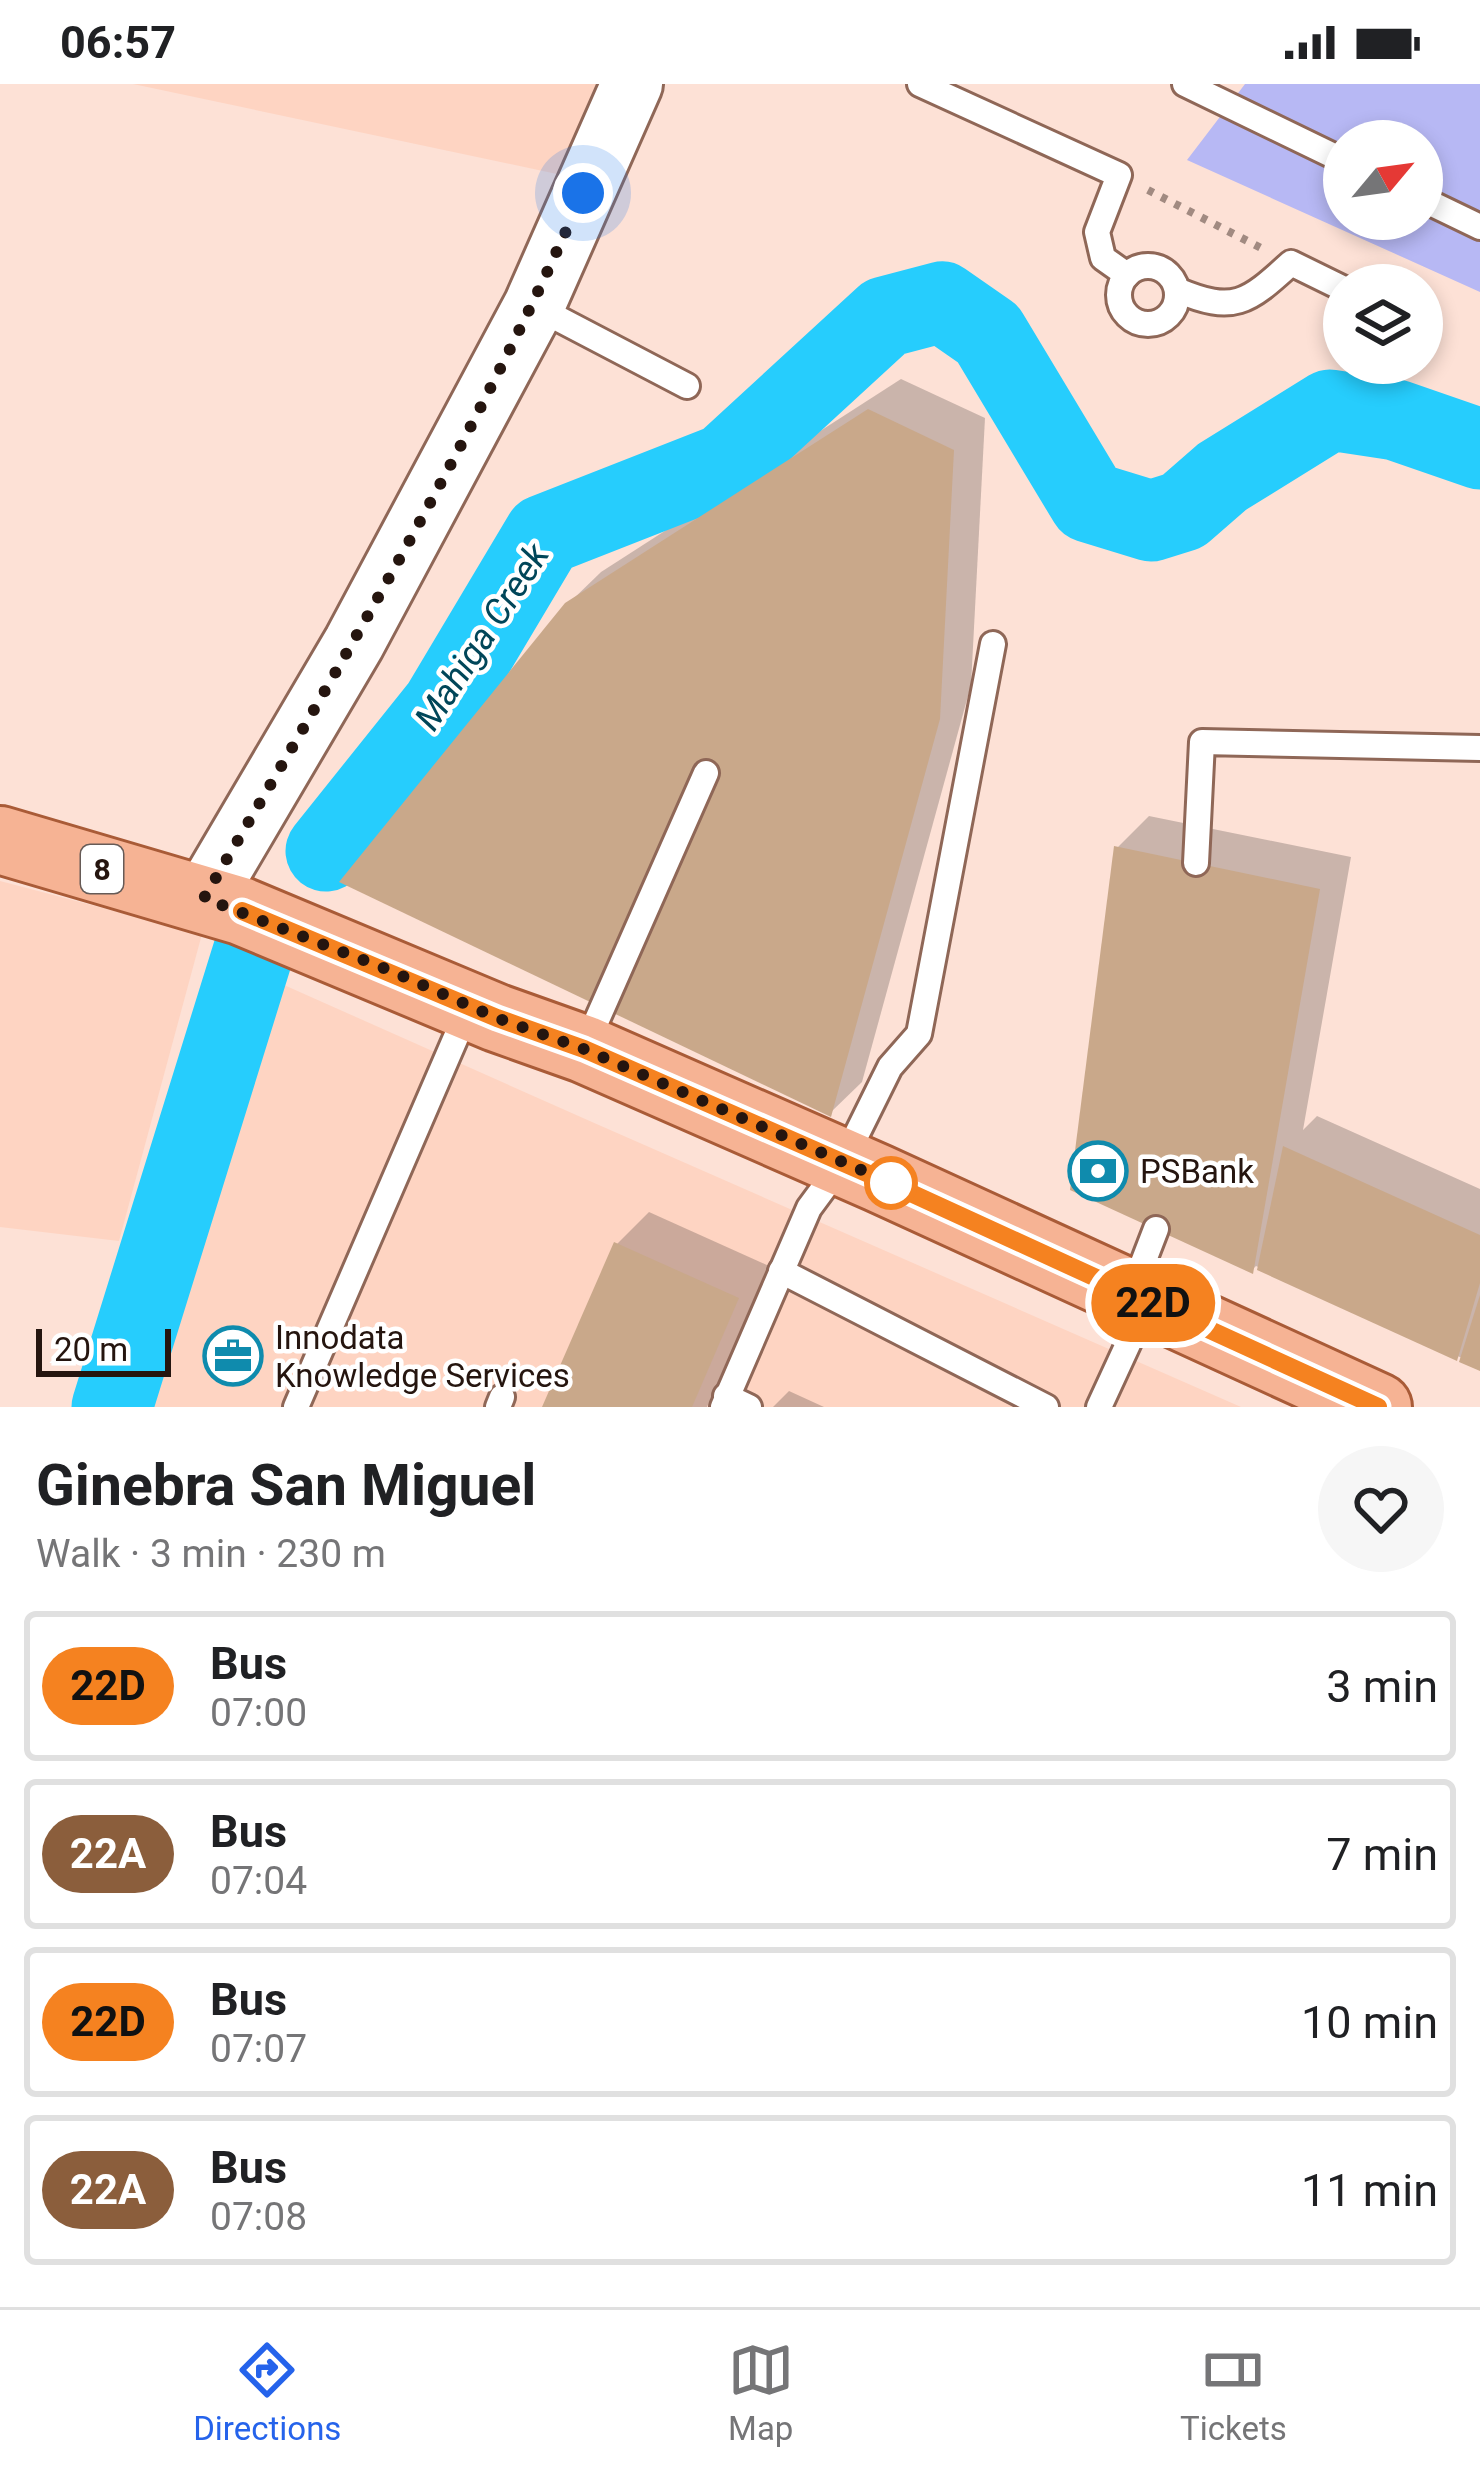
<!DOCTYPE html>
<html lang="en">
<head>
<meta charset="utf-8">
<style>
	body { margin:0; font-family:Roboto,sans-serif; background:#f6f6f6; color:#202124; height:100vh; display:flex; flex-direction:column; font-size:45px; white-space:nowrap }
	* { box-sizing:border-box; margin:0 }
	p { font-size:39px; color:#757577 }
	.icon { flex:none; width:66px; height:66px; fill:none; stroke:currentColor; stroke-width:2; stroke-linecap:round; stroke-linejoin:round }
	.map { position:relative; height:1323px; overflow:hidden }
	.details { display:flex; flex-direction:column; background:#fff; flex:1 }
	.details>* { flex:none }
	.badge { padding:0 24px; border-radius:39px; font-size:42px; line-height:78px }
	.needle { width:78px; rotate:61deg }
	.tools { position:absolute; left:1323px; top:36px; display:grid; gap:24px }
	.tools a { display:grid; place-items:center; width:120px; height:120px; border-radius:50%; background:#fff; box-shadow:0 6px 18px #0003; font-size:60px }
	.scale { position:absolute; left:36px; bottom:30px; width:135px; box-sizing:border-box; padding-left:12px; border:6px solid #25150f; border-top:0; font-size:33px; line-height:42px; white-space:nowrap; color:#25150f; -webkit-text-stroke:9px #fff; paint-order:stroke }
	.you { position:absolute; width:60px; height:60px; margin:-30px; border:9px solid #fff; border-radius:50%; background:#1a73e8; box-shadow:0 0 0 18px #1a73e833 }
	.map>.badge { position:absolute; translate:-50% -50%; box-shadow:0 0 0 6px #fff }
	.round { display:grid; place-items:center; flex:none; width:126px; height:126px; border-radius:63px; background:#f6f6f6 }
	.overview { display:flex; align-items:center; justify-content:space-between; height:204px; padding:0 36px }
	h1 { font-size:57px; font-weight:700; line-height:90px }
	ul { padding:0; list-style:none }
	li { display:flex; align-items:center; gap:36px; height:150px; margin:0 24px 18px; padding:0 12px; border:6px solid #e0e0e0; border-radius:12px }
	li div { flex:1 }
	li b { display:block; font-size:45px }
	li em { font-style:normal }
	li .badge { min-width:132px; font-weight:700; text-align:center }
	.status { display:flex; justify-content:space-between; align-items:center; height:84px; padding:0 60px; background:#fff; direction:ltr }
	.status svg { height:33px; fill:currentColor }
	.tabs { display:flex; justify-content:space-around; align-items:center; height:168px; border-top:3px solid #e0e0e0; background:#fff; font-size:33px; color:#757577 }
	.tabs a { display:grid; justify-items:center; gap:6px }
	.tabs .active { color:#2563eb }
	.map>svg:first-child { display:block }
	.built { fill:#fed4c2 }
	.green { fill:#b7b8f4; fill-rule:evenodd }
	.shadow { fill:#0003 }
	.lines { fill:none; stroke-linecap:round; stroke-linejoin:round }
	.river { stroke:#26cdfd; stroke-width:81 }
	.building { fill:#c9a88a }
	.service-casing { stroke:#8f6757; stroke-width:30 }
	.tertiary-casing { stroke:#8f6757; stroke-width:66 }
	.primary-casing { stroke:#a95b37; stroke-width:72 }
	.path { stroke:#a18a81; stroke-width:8; stroke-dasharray:6 9; stroke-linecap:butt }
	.service { stroke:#fff; stroke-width:24 }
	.tertiary { stroke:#fff; stroke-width:60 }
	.primary { stroke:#f6b394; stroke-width:66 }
	.line-casing { stroke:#fff; stroke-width:27 }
	.line { stroke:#f58220; stroke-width:18 }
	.walk { stroke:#25150f; stroke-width:12; stroke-dasharray:0 21.6 }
	.stop-dot { fill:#fff; stroke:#f58220; stroke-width:6 }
	.labels { text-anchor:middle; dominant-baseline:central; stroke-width:9; stroke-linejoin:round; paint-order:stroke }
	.shield { fill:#fff; stroke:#665b57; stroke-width:3 }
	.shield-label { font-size:30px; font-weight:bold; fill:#25150f }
	.poi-label { font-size:33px; fill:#25150f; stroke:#fff; text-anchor:start }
	.water-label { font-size:36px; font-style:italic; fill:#004659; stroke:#fff }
</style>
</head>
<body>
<div class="status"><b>06:57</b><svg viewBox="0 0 49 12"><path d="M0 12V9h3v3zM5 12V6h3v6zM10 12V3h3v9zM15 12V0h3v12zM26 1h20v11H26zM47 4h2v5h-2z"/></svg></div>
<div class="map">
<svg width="1480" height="1323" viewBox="0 0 1480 1323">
	<rect width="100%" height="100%" fill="#fde1d6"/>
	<g class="built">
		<polygon points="133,0 599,0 557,90"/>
		<polygon points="0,797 202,850 119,1157 0,1143"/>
		<polygon points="275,897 592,1038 1241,1323 146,1323"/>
	</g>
	<path class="green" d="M1245,0H1480V208L1187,76ZM1344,57H1422V135H1344Z"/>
	<g class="shadow">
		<polygon points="901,295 985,334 971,601 862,998 830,1029 567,521 601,488"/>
		<polygon points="1149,732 1351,773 1303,1046 1317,1032 1480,1105 1480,1282 1256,1182 1252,1186 1117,764"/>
		<polygon points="649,1128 769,1182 707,1323 545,1323 617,1160"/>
		<polygon points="789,1307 824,1323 773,1323"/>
	</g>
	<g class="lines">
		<g class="river">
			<polyline points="326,767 442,622 544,451 725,380 885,233 942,218 988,250 1089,418 1151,437 1183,427 1222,393 1330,326 1396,336 1480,365"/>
			<polyline points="112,1323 253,869"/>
		</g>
	</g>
	<g class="building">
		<polygon points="868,325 954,366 940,635 831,1033 339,798 565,519"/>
		<polygon points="1114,762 1320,805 1253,1190 1070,1106"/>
		<polygon points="1283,1062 1480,1151 1480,1199 1457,1277 1257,1186"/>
		<polygon points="614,1158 739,1214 692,1323 542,1323"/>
		<polygon points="1480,1211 1480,1287 1459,1278"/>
	</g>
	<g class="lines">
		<defs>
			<g id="service">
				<polyline points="920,0 1119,91 1097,148 1103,174 1127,191"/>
				<polyline points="1185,0 1344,77"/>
				<polyline points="1422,115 1480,143"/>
				<circle cx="1148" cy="211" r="29"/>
				<path d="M1177,206C1234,230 1247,219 1291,179L1344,205"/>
				<polyline points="536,223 687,302"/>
				<polyline points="1196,779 1202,658 1480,664"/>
				<polyline points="585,963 706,689"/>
				<polyline points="781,1187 1046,1323"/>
				<polyline points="1131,1210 1156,1145"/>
				<polyline points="726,1312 749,1323"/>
				<polyline points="296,1323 469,923"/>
				<polyline points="498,1323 502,1313"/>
				<polyline points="723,1323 809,1124 843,1078 890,983 919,950 993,560"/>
				<polyline points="1099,1323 1147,1219"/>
			</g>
			<polyline id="tertiary" points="204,814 354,559 534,222 632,0"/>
			<polyline id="primary" points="0,756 241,827 497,934 584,965 878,1094 1378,1323"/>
		</defs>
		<use href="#service" class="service-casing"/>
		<use href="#tertiary" class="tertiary-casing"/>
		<use href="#primary" class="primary-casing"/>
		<polyline class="path" points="1148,106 1263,165"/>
		<use href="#service" class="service"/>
		<use href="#tertiary" class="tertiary"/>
		<use href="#primary" class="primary"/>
	</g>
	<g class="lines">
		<defs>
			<polyline id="line" points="242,827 497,934 584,965 878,1094 1378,1323"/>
		</defs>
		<use href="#line" class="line-casing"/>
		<use href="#line" class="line"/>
		<path class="walk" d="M583,109C476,353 339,584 204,814L389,886L497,934L584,965L891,1099"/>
	</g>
	<defs>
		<symbol id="bank-ring" viewBox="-11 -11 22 22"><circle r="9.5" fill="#fff" stroke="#0f8bad" stroke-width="1.5"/><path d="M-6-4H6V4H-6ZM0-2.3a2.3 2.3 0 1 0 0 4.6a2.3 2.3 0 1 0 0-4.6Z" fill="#0f8bad"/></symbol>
		<symbol id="office-ring" viewBox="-11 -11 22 22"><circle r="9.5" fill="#fff" stroke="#0f8bad" stroke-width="1.5"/><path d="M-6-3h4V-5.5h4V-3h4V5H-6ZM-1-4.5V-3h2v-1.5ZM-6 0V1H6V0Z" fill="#0f8bad"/></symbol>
	</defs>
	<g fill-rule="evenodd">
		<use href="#bank-ring" x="1065" y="1054" width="66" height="66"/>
		<use href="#office-ring" x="200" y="1239" width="66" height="66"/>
	</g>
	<circle class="stop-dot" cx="891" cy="1099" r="24"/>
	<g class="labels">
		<rect class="shield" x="81" y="761" width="42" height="48" rx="9"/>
		<g class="shield-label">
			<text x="102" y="785">8</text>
		</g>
		<g class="poi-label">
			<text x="1140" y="1087">PSBank</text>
			<text x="275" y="1253">Innodata<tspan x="275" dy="38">Knowledge Services</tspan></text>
		</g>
		<g class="water-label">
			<text transform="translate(482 553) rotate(-57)">Mahiga Creek</text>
		</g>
	</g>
</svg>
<div class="tools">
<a><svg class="needle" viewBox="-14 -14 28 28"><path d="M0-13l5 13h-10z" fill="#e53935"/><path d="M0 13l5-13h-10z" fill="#757577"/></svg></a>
<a><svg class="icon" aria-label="layers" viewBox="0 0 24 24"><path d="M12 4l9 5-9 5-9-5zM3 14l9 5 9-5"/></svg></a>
</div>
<div class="scale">20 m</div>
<div class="you" style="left:583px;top:109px"></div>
<b class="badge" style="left:1153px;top:1219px;background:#f58220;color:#111">22D</b>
</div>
<section class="details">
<div class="overview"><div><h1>Ginebra San Miguel</h1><p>Walk · 3 min · 230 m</p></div><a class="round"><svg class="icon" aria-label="heart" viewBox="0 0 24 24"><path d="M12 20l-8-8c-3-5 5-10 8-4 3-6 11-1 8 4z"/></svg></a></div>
<ul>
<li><span class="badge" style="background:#f58220;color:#111">22D</span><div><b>Bus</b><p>07:00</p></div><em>3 min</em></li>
<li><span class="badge" style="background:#8b5e3c;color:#fff">22A</span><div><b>Bus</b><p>07:04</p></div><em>7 min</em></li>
<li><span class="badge" style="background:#f58220;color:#111">22D</span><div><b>Bus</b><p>07:07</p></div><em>10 min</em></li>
<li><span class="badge" style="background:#8b5e3c;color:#fff">22A</span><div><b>Bus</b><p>07:08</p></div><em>11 min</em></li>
</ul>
</section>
<nav class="tabs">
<a class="active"><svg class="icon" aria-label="directions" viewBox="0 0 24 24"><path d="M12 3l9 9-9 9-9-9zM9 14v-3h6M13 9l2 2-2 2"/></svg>Directions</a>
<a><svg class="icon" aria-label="map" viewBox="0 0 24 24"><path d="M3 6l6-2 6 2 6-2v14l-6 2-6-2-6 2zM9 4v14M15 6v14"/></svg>Map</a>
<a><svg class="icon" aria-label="tickets" viewBox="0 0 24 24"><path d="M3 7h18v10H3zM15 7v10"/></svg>Tickets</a>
</nav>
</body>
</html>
